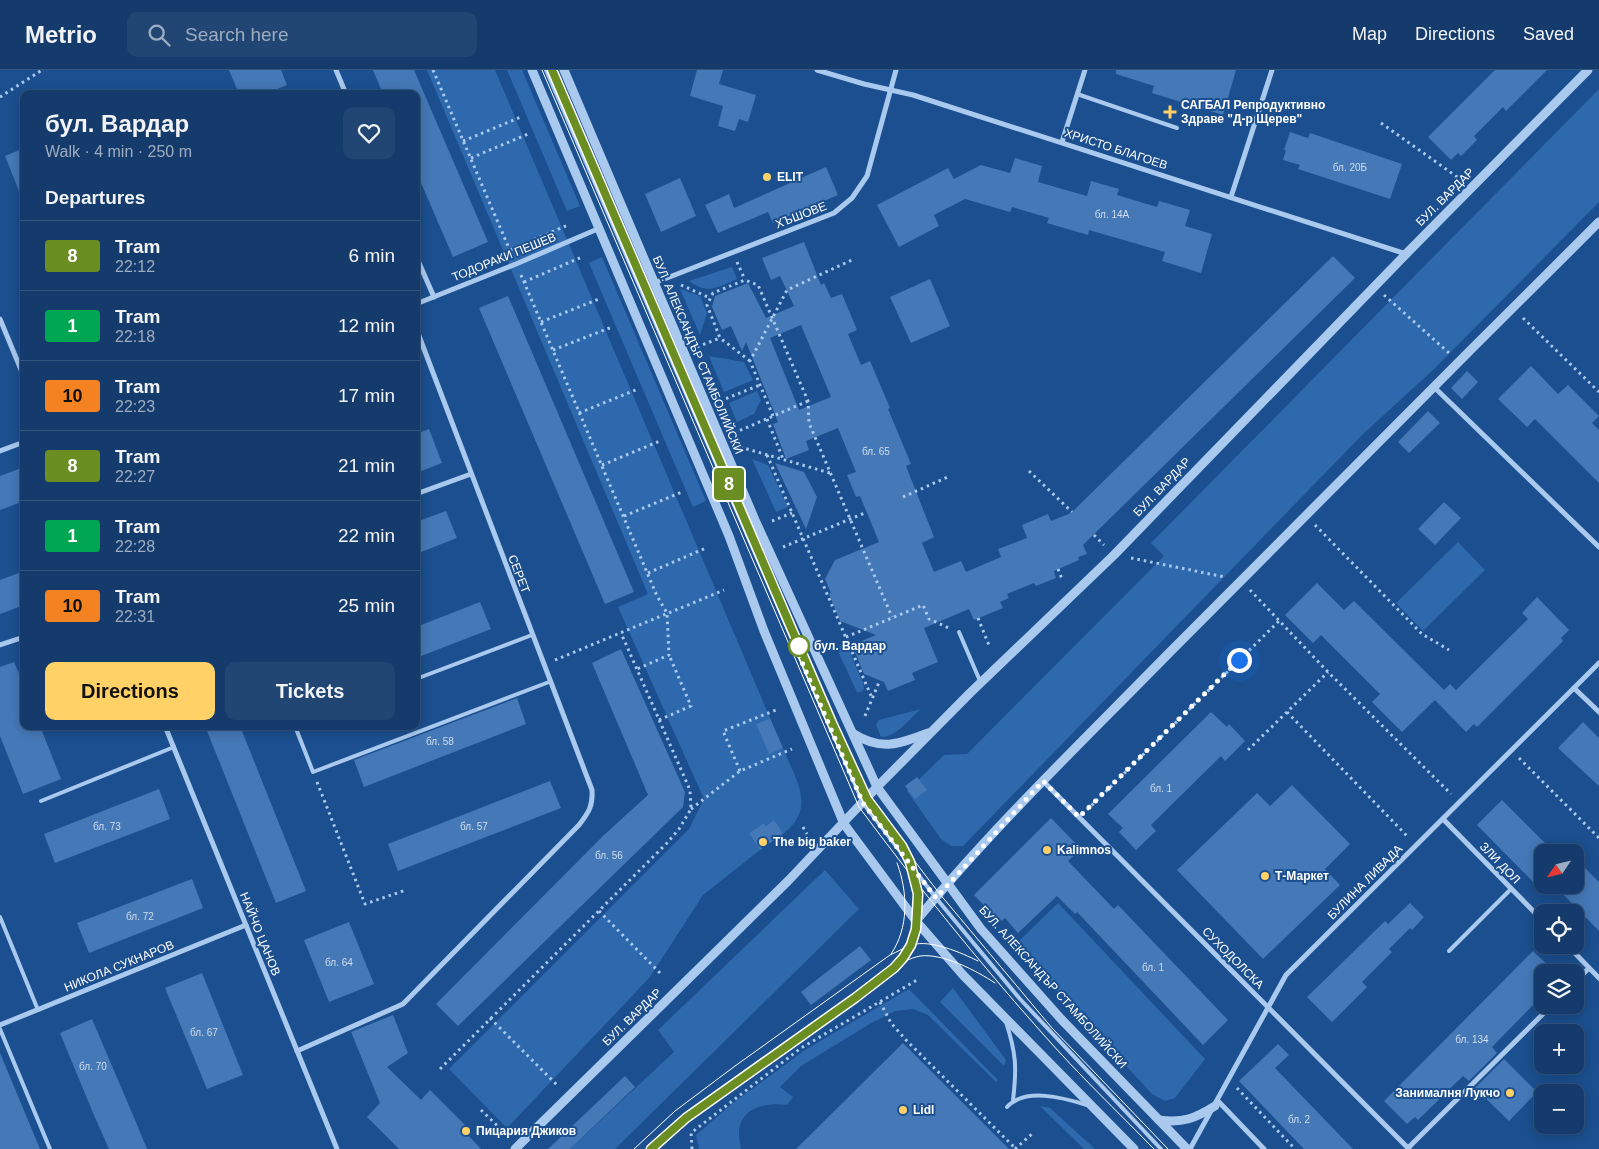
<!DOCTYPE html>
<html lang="en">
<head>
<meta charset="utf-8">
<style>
	body { margin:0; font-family:Helvetica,sans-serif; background:#214673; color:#f1f3f6; height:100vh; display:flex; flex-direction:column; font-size:19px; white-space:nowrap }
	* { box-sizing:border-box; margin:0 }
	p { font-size:16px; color:#9dadc1 }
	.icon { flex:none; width:28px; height:28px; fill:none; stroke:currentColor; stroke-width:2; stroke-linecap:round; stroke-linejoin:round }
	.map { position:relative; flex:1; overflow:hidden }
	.side { position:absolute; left:20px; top:20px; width:400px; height:640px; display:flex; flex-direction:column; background:#143b6b; border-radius:10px; box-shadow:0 2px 12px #0003,0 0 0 1px #33557e }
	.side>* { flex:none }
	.badge { padding:0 10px; border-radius:4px; font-size:18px; line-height:32px }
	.needle { width:32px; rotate:235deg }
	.controls { position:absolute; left:1534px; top:774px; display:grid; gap:10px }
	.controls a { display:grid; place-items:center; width:50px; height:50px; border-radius:10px; background:#143b6b; box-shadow:0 2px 12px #0003,0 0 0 1px #33557e; font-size:25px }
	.you { position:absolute; width:25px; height:25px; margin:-12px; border:4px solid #fff; border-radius:50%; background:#1a73e8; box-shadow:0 0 0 8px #1a73e833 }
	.map>.badge { position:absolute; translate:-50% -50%; box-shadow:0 0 0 2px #fff }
	h2 { padding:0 25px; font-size:19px; line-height:45px }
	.round { display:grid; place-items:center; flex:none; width:52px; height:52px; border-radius:10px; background:#214673 }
	.overview { display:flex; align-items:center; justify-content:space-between; height:85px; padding:0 25px }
	h1 { font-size:24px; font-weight:700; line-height:38px }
	.button { display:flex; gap:10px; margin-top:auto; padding:10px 25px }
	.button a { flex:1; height:58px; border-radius:10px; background:#ffd166; color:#111; font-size:20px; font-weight:700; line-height:58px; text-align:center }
	.button a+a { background:#214673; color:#f1f3f6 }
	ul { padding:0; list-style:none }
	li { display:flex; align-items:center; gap:15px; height:70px; padding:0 25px; border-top:1px solid #33557e }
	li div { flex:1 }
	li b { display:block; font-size:19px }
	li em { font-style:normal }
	li .badge { min-width:55px; font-weight:700; text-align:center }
	header { display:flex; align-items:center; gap:30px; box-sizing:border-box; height:70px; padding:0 25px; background:#143b6b; border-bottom:1px solid #33557e }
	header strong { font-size:24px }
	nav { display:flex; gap:28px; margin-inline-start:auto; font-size:18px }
	.search { width:350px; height:45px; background:#214673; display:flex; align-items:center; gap:12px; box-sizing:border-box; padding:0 18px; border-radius:10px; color:#9dadc1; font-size:19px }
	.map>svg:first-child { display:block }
	.green { fill:#2e69ad }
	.building { fill:#4478b7; fill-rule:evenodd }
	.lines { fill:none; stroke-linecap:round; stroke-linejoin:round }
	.path { stroke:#a9c9ee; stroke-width:3; stroke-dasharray:2.5 4; stroke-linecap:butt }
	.service { stroke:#a9c9ee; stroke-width:4 }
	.minor { stroke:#a9c9ee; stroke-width:5 }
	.tertiary { stroke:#a9c9ee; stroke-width:9 }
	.tram { stroke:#fff; stroke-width:1 }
	.line-casing { stroke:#fff; stroke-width:11 }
	.line { stroke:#6b8e23; stroke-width:8 }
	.walk { stroke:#fff; stroke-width:5; stroke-dasharray:0 9 }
	.poi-dot { fill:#ffd166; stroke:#1b4f8f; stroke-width:2 }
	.stop-dot { fill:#fff; stroke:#6b8e23; stroke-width:2.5 }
	.labels { text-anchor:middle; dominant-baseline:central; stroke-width:4; stroke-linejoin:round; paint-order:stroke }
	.number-label { font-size:10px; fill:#d0dded }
	.poi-label { font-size:12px; font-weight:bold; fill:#fff; stroke:#1b4f8f; text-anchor:start }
	.street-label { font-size:12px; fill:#fff; stroke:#1b4f8f }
	.stop-label { font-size:12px; font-weight:bold; fill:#fff; stroke:#1b4f8f; text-anchor:start }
</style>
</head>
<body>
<header>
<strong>Metrio</strong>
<div class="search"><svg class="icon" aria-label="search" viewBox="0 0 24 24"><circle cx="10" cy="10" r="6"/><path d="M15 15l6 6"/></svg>Search here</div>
<nav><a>Map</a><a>Directions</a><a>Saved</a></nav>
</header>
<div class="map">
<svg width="1599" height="1079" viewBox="0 0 1599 1079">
	<rect width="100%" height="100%" fill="#1b4f8f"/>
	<g class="green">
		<path d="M427,0H495L770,648L756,654L769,683L783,678C796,711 817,737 783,764L773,751L766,756L764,753L749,763L760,780L703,825L650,907L507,1058L449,999L689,759L704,729L618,537L648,524Z"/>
		<polygon points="507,0 522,0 580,136 567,141"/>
		<polygon points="1599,19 1599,132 1433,300 1362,365 963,776 951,776 941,769 907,721 944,685 967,684 1164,486 1151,473"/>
		<polygon points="602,187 706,431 693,437 589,193"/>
		<path d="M732,197L737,209C718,217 708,225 689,211Z"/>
		<polygon points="680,219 700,226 707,243 700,265"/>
		<polygon points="709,286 744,292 753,310 724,322"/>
		<polygon points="757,321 761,330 754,344 737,352 729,333"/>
		<polygon points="752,389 768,395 788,437 776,442"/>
		<polygon points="1458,472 1485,500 1423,561 1396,533"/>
		<polygon points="846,573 863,613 864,619 861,622 857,622 836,577"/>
		<path d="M921,639C909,649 897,667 881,667L876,655L879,650Z"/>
		<polygon points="825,800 859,839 615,1079 570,1079 674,982 658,960"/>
		<polygon points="1058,833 1205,989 1175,1028 1165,1031 1152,1024 1015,875"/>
		<polygon points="953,918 1006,990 1004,996 940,932"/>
		<path d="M909,919L998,1010L996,1012L928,945L913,939L895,941L868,955L801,996L780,1017L793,1027L787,1035C767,1032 740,1037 739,1063C739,1068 740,1074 741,1079H699L696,1065L733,1033L805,980Z"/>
		<polygon points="1040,1036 1050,1038 1095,1079 1084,1079"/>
	</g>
	<g class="building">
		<polygon points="229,0 281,0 287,15 265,24 239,24"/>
		<polygon points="373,0 414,0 488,172 453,187 416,101 416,24 383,24"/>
		<polygon points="697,0 723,0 719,14 756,25 748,52 739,49 735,61 718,56 723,36 690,26"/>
		<polygon points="1116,0 1236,0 1223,45 1152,23 1154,16 1116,4"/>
		<polygon points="1495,0 1547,0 1506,41 1503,37 1474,66 1477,70 1461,86 1458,83 1451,90 1428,67"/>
		<polygon points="1290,62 1308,68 1310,63 1402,94 1390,129 1298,99 1300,95 1283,90 1286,80 1284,80"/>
		<polygon points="24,78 24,131 23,131 5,86"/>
		<polygon points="1015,88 1042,96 1038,112 1087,126 1091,111 1119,119 1117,125 1157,137 1159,131 1190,140 1185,156 1212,164 1201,203 1162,191 1165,182 1089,160 1088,165 1047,153 1049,148 1012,137 1010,142 965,129 934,145 939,156 899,177 877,135 948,98 954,109 981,95 1010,103"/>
		<polygon points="826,97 838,125 773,153 768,142 718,163 705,135 729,124 734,138"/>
		<polygon points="680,108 696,146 661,162 645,124"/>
		<path d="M804,172L821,215L824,213L831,228L842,224L857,260L848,264L861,295L870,291L890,338L888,339L911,394L906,396L934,467L922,473L934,502L961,491L966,502L1001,487L998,479L1027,468L1022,455L1048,444L1051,451L1071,443L1333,186L1355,208L1083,475L1087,484L1078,487L1079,490L1054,501L1056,508L1036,516L1034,513L1007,524L1009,528L1000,532L1003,538L974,550L969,539L924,558L938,592L912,603L915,610L888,621L884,612L864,604L852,575L876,565L840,551L829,524L831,523L825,509L835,490L879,472L860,426L856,427L847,405L856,402L838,358L806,371L809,380L786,389L773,354L778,352L746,272L742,281L731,256L722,260L712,237L715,226L748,213L766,248L794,236L780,206L771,210L762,188ZM801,255L831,327L799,340L770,268Z"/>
		<polygon points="930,209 950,256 911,273 890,227"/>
		<polygon points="508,226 634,522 605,534 479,238"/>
		<polygon points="1531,296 1558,324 1568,315 1599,346 1592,353 1599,360 1599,413 1535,349 1527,357 1498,329"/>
		<polygon points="1467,301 1478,312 1462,329 1451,318"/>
		<polygon points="1428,341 1440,353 1409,383 1398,372"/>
		<polygon points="429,359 442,393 416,403 416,364"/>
		<polygon points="775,393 804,402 817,427 806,459"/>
		<polygon points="24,397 24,431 0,440 0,406"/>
		<polygon points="1444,432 1461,448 1435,475 1418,459"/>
		<polygon points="446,441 457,468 416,484 416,452"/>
		<polygon points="24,501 24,535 0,544 0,510"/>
		<polygon points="1317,513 1344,540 1354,531 1444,620 1450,614 1456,620 1528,549 1522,543 1537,527 1569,560 1561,568 1563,571 1477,657 1474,654 1466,662 1435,630 1402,662 1372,632 1380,624 1321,565 1313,573 1285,545"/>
		<polygon points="480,532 491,559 416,588 416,557"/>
		<polygon points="621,579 685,722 683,737 458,956 436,934 604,765 648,725 592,593"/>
		<polygon points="14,592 24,615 24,656 40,656 61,709 23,724 0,666 0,597"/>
		<polygon points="517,628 526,654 364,717 354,690"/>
		<polygon points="1211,642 1227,657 1229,654 1245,671 1225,691 1221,686 1151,755 1156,761 1136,780 1119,762 1123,758 1108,744"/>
		<polygon points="770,648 783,678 769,684 756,654"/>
		<polygon points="1583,652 1599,668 1599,716 1558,678"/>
		<polygon points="205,656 240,656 306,821 276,833"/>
		<polygon points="917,707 927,720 915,729 905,716"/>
		<polygon points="550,711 561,738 398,801 388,774"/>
		<polygon points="1292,715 1350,774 1325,799 1340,815 1263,889 1177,800 1257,723 1270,736"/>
		<polygon points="159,719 170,749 55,793 44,764"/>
		<polygon points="1502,730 1554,782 1542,782 1542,821 1477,755"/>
		<polygon points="1051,748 1081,779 1068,791 1114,839 1118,835 1228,950 1203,975 1077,842 1075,844 1057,826 1018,863 1005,848 1000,852 974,825"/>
		<polygon points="774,750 783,764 760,780 749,763 764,753 766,756"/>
		<polygon points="1584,797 1599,812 1599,861 1554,815 1575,815 1575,806"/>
		<polygon points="192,809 203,838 89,883 77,853"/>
		<polygon points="1410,833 1424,847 1412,860 1410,858 1389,879 1392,882 1362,912 1367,917 1332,952 1307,927 1385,851 1388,854"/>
		<polygon points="349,852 374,914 329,932 304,870"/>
		<polygon points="860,876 871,890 811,935 801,922"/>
		<polygon points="1533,881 1555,902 1542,902 1542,926 1492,977 1497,983 1469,1011 1463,1006 1418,1050 1415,1047 1407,1054 1384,1031"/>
		<polygon points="202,903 243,1005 207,1019 165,918"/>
		<polygon points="393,945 408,983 387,997 421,1030 430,1020 472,1062 468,1065 481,1079 399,1079 367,1047 380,1033 351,962"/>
		<polygon points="92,949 135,1050 147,1079 109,1079 93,1043 60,963"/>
		<polygon points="903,973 1009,1079 796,1079"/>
		<polygon points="1278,974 1289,985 1275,998 1353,1079 1304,1079 1239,1011"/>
		<polygon points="0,983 40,1079 0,1079"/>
		<polygon points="1504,989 1537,1022 1509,1051 1475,1018"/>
		<polygon points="625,1006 635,1017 570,1079 548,1079"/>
	</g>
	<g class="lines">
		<g class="path">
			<polyline points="433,0 511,183"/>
			<polyline points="0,27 42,0"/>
			<polyline points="1381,53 1460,109"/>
			<polyline points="463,71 521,47"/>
			<polyline points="471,88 528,64"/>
			<polyline points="510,180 568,155"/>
			<polyline points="737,192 745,210"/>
			<polyline points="521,205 657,526 667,543 669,585 637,599"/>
			<polyline points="524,212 582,187"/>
			<polyline points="681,215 710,228"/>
			<polyline points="1384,225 1449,283"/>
			<polyline points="1523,248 1599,322"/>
			<polyline points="541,252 599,229"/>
			<polyline points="697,277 720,268"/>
			<polyline points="553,280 612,257"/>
			<polyline points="750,291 720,268 707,235 713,223 745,210 758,215 808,331 809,353 892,547"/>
			<polyline points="720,331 760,315"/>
			<polyline points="579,343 638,319"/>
			<polyline points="773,346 750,291 787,220 854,189"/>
			<polyline points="767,349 783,389"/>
			<polyline points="734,363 808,331"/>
			<polyline points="740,377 830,403"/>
			<polyline points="767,385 872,628"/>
			<polyline points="602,395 660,371"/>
			<polyline points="1029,401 1072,442"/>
			<polyline points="903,427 950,406"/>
			<polyline points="624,446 682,422"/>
			<polyline points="772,451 792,443"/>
			<polyline points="1315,455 1422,564 1449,580"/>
			<polyline points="1094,465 1104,475"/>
			<polyline points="783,477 867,442"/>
			<polyline points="1131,488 1225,507"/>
			<polyline points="1058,499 1062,509"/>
			<polyline points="648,503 706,478"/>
			<polyline points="1250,520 1328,602 1451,724"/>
			<polyline points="978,548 990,578"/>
			<polyline points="846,567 923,535 929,549 949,558"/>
			<polyline points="555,590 724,520"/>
			<polyline points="1287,642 1408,767"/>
			<polyline points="865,646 880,610"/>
			<polyline points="659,650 691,636 669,585"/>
			<polyline points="1248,680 1328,602"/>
			<polyline points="1519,688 1599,768"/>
			<polyline points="740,701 723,661 776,640"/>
			<polyline points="317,712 365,834 406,820"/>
			<polyline points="691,739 740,701 792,679"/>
			<polyline points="1087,740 1279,551"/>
			<polyline points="803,757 807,764"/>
			<polyline points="599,841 662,905"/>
			<polyline points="880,932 891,953 907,971 1016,1079"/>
			<polyline points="490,948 558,1016"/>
			<polyline points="440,999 667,773 679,759 691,739 690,720 621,563"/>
			<polyline points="1237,1018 1295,1079"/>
			<polyline points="481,1040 508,1066"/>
			<polyline points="692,1079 691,1063 801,978 917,910"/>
			<polyline points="1015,1079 1033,1063"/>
		</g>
		<g class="service">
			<polyline points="546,0 863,733 936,828 1020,929 1161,1079"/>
			<polyline points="1077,24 1177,58"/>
			<polyline points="959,562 980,611"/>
			<polyline points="416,609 532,565"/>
			<polyline points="295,656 313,702 549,612"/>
			<polyline points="41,731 174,677"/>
			<polyline points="0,847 38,940"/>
			<polyline points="1449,881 1511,819"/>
			<path d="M1006,952C1016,983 1017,997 1013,1030"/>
			<polyline points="0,959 50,1079"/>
			<path d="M1007,1037C1025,1017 1064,1028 1087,1035"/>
		</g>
		<g class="minor">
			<polyline points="336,0 346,24"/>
			<polyline points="817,0 864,14 913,25 1406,184"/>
			<polyline points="1062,72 1085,0"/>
			<polyline points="1231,127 1272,0"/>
			<polyline points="416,186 434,227"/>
			<polyline points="654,213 834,143 852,128 867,106 896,0"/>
			<polyline points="416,234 516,194 600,158"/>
			<polyline points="0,249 24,307"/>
			<polyline points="1434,317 1599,477"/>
			<polyline points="0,381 24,372"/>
			<polyline points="416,424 471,404"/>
			<polyline points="0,575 24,567"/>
			<polyline points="1574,618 1599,642"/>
			<polyline points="165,656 337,1079"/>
			<polyline points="1043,711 1409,1079"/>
			<polyline points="1443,749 1542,850"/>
			<polyline points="1567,875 1599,908"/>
			<polyline points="1575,912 1589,898"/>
			<polyline points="0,955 246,855"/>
			<path d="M297,981L403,934L579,755C589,742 593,736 592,720L416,258"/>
			<polyline points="1218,1031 1264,1079"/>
			<polyline points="1408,1078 1552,935"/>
			<polyline points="1190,1079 1286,905 1599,593"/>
		</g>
		<g class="tertiary">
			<polyline points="532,0 729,466 764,561 844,754 916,851 963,905 1134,1079"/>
			<polyline points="564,0 755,450 877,717 981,859 1061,949 1187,1079"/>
			<path d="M854,664C881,681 900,674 928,663"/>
			<path d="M916,851C994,756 1083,671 1169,583C1312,439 1455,295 1599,152"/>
			<path d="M1159,1050C1183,1053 1194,1049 1215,1036"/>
			<polyline points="515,1079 788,811 877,717 970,623 1114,485 1406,184 1588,0"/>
		</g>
		<g class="tram">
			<path d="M542,0L859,737C917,815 978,891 1043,964C1078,1004 1117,1041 1154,1079"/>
			<polyline points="552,0 798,576 867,729 939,823 1052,958 1168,1079"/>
			<path d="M909,878C920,860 920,833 916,813"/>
			<path d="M891,884C909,858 908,822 897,793"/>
			<path d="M634,1079L675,1041L735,996L890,885C897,882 905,877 912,875C930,869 962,883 978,891"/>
			<path d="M651,1079L686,1048L905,891C910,889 915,887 920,886C943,883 977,901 995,913"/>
		</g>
	</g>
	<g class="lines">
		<defs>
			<polyline id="line" points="552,0 832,653 867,729 902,776 910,792 918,824 916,859 911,875 903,888 894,898 855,928 686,1048 651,1079"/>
		</defs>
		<use href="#line" class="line-casing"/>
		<use href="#line" class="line"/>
		<polyline class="walk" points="799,576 794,574 863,733 936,828 1043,711 1079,747 1239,590"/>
	</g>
	<g class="poi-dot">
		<path d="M1167.5 34.5h5v5h5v5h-5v5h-5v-5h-5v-5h5z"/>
		<circle cx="767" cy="107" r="5"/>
		<circle cx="763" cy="772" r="5"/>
		<circle cx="1047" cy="780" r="5"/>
		<circle cx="1265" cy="806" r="5"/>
		<circle cx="1510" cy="1023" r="5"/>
		<circle cx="903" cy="1040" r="5"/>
		<circle cx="466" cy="1061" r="5"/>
	</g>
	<circle class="stop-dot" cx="799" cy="576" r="10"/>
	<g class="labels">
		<g class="number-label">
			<text x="1350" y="97">бл. 20Б</text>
			<text x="1112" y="144">бл. 14А</text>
			<text x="876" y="381">бл. 65</text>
			<text x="440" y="671">бл. 58</text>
			<text x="1161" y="718">бл. 1</text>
			<text x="107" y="756">бл. 73</text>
			<text x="474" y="756">бл. 57</text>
			<text x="609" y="785">бл. 56</text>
			<text x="140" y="846">бл. 72</text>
			<text x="339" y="892">бл. 64</text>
			<text x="1153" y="897">бл. 1</text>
			<text x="204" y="962">бл. 67</text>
			<text x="1472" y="969">бл. 134</text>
			<text x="93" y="996">бл. 70</text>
			<text x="1299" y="1049">бл. 2</text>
		</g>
		<g class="poi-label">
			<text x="1181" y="35">САГБАЛ Репродуктивно<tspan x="1181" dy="14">Здраве "Д-р Щерев"</tspan></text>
			<text x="777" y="107">ELIT</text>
			<text x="773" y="772">The big baker</text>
			<text x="1057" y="780">Kalimnos</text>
			<text x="1275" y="806">Т-Маркет</text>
			<text x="1500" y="1023" text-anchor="end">Занималня Лукчо</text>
			<text x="913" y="1040">Lidl</text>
			<text x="476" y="1061">Пицария Джиков</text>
		</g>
		<g class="street-label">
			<text transform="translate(1116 79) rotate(18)">ХРИСТО БЛАГОЕВ</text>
			<text transform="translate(1445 127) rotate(-45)">БУЛ. ВАРДАР</text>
			<text transform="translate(801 145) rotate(-21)">ХЪШОВЕ</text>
			<text transform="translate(504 187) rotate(-22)">ТОДОРАКИ ПЕШЕВ</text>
			<text transform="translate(698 285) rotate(67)">БУЛ. АЛЕКСАНДЪР СТАМБОЛИЙСКИ</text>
			<text transform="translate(1162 417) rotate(-46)">БУЛ. ВАРДАР</text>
			<text transform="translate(519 504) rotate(69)">СЕРЕТ</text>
			<text transform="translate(1500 793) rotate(46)">ЗЛИ ДОЛ</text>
			<text transform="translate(1365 812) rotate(-45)">БУЛИНА ЛИВАДА</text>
			<text transform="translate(260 864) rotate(68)">НАЙЧО ЦАНОВ</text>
			<text transform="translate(1233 888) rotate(45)">СУХОДОЛСКА</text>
			<text transform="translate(119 896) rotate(-22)">НИКОЛА СУКНАРОВ</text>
			<text transform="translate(1053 917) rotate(48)">БУЛ. АЛЕКСАНДЪР СТАМБОЛИЙСКИ</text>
			<text transform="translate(632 947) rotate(-44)">БУЛ. ВАРДАР</text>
		</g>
		<g class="stop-label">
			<text x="814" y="576">бул. Вардар</text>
		</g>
	</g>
</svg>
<div class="controls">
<a><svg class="needle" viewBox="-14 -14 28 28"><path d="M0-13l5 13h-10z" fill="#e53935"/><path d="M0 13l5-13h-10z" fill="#9dadc1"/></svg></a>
<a><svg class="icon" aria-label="locate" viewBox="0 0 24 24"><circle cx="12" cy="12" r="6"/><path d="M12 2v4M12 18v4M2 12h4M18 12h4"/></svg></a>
<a><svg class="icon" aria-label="layers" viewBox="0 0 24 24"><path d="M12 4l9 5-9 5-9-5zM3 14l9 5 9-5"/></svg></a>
<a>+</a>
<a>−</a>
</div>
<div class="you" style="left:1239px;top:590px"></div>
<b class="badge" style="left:729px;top:414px;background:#6b8e23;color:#fff">8</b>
<section class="side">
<div class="overview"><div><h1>бул. Вардар</h1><p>Walk · 4 min · 250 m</p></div><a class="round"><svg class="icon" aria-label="heart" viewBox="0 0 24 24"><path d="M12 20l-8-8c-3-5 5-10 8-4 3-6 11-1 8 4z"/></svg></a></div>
<h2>Departures</h2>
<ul>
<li><span class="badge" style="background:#6b8e23;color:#fff">8</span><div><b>Tram</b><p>22:12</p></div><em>6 min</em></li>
<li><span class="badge" style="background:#00a651;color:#fff">1</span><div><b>Tram</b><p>22:18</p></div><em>12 min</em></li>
<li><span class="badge" style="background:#f58220;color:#111">10</span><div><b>Tram</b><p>22:23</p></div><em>17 min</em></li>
<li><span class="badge" style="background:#6b8e23;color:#fff">8</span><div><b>Tram</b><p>22:27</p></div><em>21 min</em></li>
<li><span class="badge" style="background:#00a651;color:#fff">1</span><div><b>Tram</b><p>22:28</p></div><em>22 min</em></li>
<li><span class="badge" style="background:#f58220;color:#111">10</span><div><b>Tram</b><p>22:31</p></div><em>25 min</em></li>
</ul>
<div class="button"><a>Directions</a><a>Tickets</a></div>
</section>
</div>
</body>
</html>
